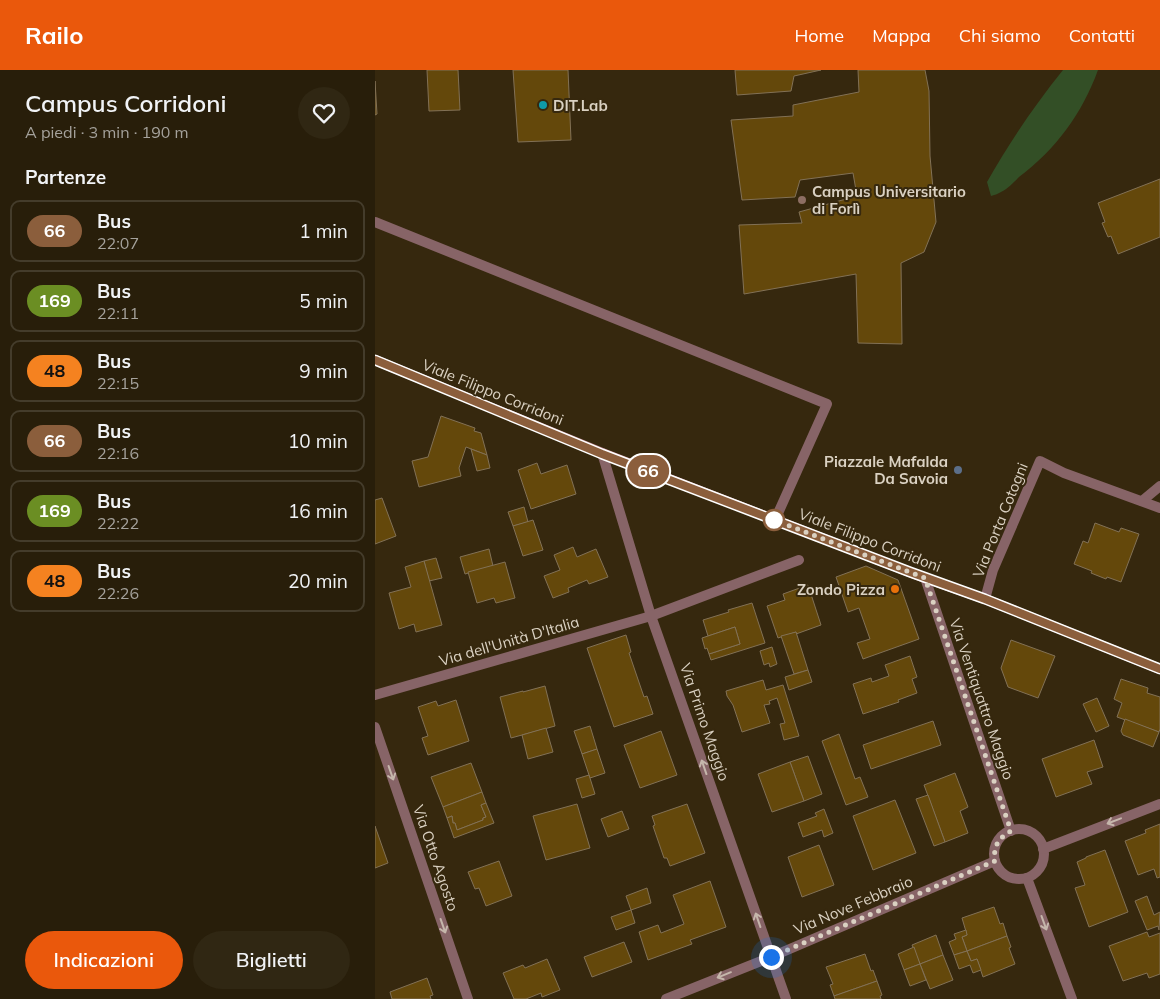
<!DOCTYPE html>
<html lang="it">
<head>
<meta charset="utf-8">
<style>
	body { margin:0; font-family:Mulish,sans-serif; background:#302713; color:#f1f3f6; height:100vh; display:flex; flex-direction:column; font-size:19px; white-space:nowrap }
	* { box-sizing:border-box; margin:0 }
	p { font-size:16px; color:#a5a29c }
	.icon { flex:none; width:28px; height:28px; fill:none; stroke:currentColor; stroke-width:2; stroke-linecap:round; stroke-linejoin:round }
	.map { position:relative; flex:1; overflow:hidden }
	.drawer { display:flex; flex-direction:column; background:#281e0a; width:375px }
	.drawer>* { flex:none }
	.badge { padding:0 10px; border-radius:16px; font-size:18px; line-height:32px }
	.you { position:absolute; width:25px; height:25px; margin:-12px; border:4px solid #fff; border-radius:50%; background:#1a73e8; box-shadow:0 0 0 8px #1a73e833 }
	.map>.badge { position:absolute; translate:-50% -50%; box-shadow:0 0 0 2px #fff }
	h2 { padding:0 25px; font-size:19px; line-height:45px }
	.round { display:grid; place-items:center; flex:none; width:52px; height:52px; border-radius:26px; background:#302713 }
	.overview { display:flex; align-items:center; justify-content:space-between; height:85px; padding:0 25px }
	h1 { font-size:24px; font-weight:600; line-height:38px }
	.cta { display:flex; gap:10px; margin-top:auto; padding:10px 25px }
	.cta a { flex:1; height:58px; border-radius:30px; background:#ea580c; color:#fff; font-size:20px; font-weight:600; line-height:58px; text-align:center }
	.cta a+a { background:#302713; color:#f1f3f6 }
	ul { padding:0; list-style:none }
	li { display:flex; align-items:center; gap:15px; height:62px; margin:0 10px 8px; padding:0 15px; border:2px solid #443c2b; border-radius:10px }
	li div { flex:1 }
	li b { display:block; font-size:19px }
	li em { font-style:normal }
	li .badge { min-width:55px; font-weight:700; text-align:center }
	header { display:flex; align-items:center; gap:30px; box-sizing:border-box; height:70px; padding:0 25px; background:#ea580c; color:#fff }
	header strong { font-size:24px }
	nav { display:flex; gap:28px; margin-inline-start:auto; font-size:18px }
	main { display:flex; flex:1; min-height:0 }
	.map>svg:first-child { display:block }
	.green { fill:#334f26 }
	.building { fill:#64480b; stroke:#827156 }
	.lines { fill:none; stroke-linecap:round; stroke-linejoin:round }
	.lane { stroke:#876467; stroke-width:10 }
	.street { stroke:#876467; stroke-width:10 }
	.secondary { stroke:#bc848a; stroke-width:10 }
	.oneway { stroke:#c5b6ab }
	.line-casing { stroke:#fff; stroke-width:11 }
	.line { stroke:#8b5e3c; stroke-width:8 }
	.walk { stroke:#dad1c2; stroke-width:5; stroke-dasharray:0 9 }
	.culture-dot { fill:#0f9aa8; stroke:#36280e; stroke-width:2 }
	.education-dot { fill:#8d6e63; stroke:#36280e; stroke-width:2 }
	.service-dot { fill:#5c6f8a; stroke:#36280e; stroke-width:2 }
	.stop-dot { fill:#fff; stroke:#8b5e3c; stroke-width:2.5 }
	.food-dot { fill:#e8710a; stroke:#36280e; stroke-width:2 }
	.labels { text-anchor:middle; dominant-baseline:central; stroke-width:4; stroke-linejoin:round; paint-order:stroke }
	.poi-label { font-size:15px; font-weight:bold; fill:#dad1c2; stroke:#36280e; text-anchor:start }
	.street-label { font-size:15px; fill:#dad1c2; stroke:#36280e }
</style>
</head>
<body>
<header>
<strong>Railo</strong>
<nav><a>Home</a><a>Mappa</a><a>Chi siamo</a><a>Contatti</a></nav>
</header>
<main>
<section class="drawer">
<div class="overview"><div><h1>Campus Corridoni</h1><p>A piedi · 3 min · 190 m</p></div><a class="round"><svg class="icon" aria-label="heart" viewBox="0 0 24 24"><path d="M12 20l-8-8c-3-5 5-10 8-4 3-6 11-1 8 4z"/></svg></a></div>
<h2>Partenze</h2>
<ul>
<li><span class="badge" style="background:#8b5e3c;color:#fff">66</span><div><b>Bus</b><p>22:07</p></div><em>1 min</em></li>
<li><span class="badge" style="background:#6b8e23;color:#fff">169</span><div><b>Bus</b><p>22:11</p></div><em>5 min</em></li>
<li><span class="badge" style="background:#f58220;color:#111">48</span><div><b>Bus</b><p>22:15</p></div><em>9 min</em></li>
<li><span class="badge" style="background:#8b5e3c;color:#fff">66</span><div><b>Bus</b><p>22:16</p></div><em>10 min</em></li>
<li><span class="badge" style="background:#6b8e23;color:#fff">169</span><div><b>Bus</b><p>22:22</p></div><em>16 min</em></li>
<li><span class="badge" style="background:#f58220;color:#111">48</span><div><b>Bus</b><p>22:26</p></div><em>20 min</em></li>
</ul>
<div class="cta"><a>Indicazioni</a><a>Biglietti</a></div>
</section>
<div class="map">
<svg width="785" height="929" viewBox="0 0 785 929">
	<rect width="100%" height="100%" fill="#36280e"/>
	<path class="green" d="M688,0H723C707,44 681,79 644,107C639,112 633,119 626,122C623,124 619,125 616,126L612,112C634,73 659,36 688,0Z"/>
	<g class="building">
		<polygon points="52,0 83,0 85,40 54,41"/>
		<polygon points="138,0 193,0 196,70 143,72"/>
		<polygon points="360,0 446,0 419,6 416,21 362,25"/>
		<polygon points="483,0 550,0 554,21 555,86 561,152 549,182 526,193 527,274 483,273 481,204 369,224 364,155 427,153 424,142 482,126 478,103 425,110 420,127 367,130 356,50 418,46 418,35 484,22"/>
		<polygon points="0,11 2,44 0,45"/>
		<polygon points="785,109 785,167 743,184 736,166 733,167 727,153 730,152 723,133"/>
		<polygon points="66,346 100,358 99,361 106,363 112,385 91,377 84,398 86,406 44,417 37,391 53,387"/>
		<polygon points="96,379 112,385 115,398 102,401"/>
		<polygon points="162,393 166,404 192,395 201,424 156,439 143,400"/>
		<polygon points="7,428 21,466 0,474 0,430"/>
		<polygon points="149,437 153,452 138,456 133,442"/>
		<polygon points="158,450 168,480 148,486 138,456"/>
		<polygon points="720,453 744,462 746,458 764,464 746,512 732,507 731,509 716,503 717,501 699,494 708,471 713,473"/>
		<polygon points="198,477 202,487 221,479 233,507 214,514 212,510 193,518 194,522 178,528 169,506 185,500 179,485"/>
		<polygon points="114,479 118,496 90,504 85,487"/>
		<polygon points="61,488 67,508 54,511 49,491"/>
		<polygon points="49,491 67,555 41,562 39,554 24,559 14,523 36,517 30,497"/>
		<polygon points="130,492 140,528 121,533 119,528 102,533 93,502"/>
		<polygon points="491,496 523,510 544,569 488,589 482,573 495,569 484,538 473,542 461,507"/>
		<polygon points="433,515 446,555 421,564 421,562 403,568 392,536 410,530 408,524"/>
		<polygon points="377,533 390,573 336,590 334,584 365,574 360,557 333,566 328,550 354,542 353,540"/>
		<polygon points="360,557 365,574 334,584 332,578 330,579 327,568"/>
		<polygon points="421,562 433,600 419,604 406,566"/>
		<polygon points="251,565 256,582 254,583 269,627 272,626 278,644 239,657 212,578"/>
		<polygon points="636,570 680,586 663,628 633,617 626,598"/>
		<polygon points="397,577 402,594 395,597 394,593 389,595 385,581"/>
		<polygon points="535,586 542,607 537,609 542,623 523,630 524,632 488,644 478,614 496,608 497,612 514,606 510,595"/>
		<polygon points="433,600 437,612 414,620 410,607"/>
		<polygon points="746,609 773,618 772,623 785,627 785,659 784,662 742,647 747,633 739,629"/>
		<polygon points="388,610 391,620 408,615 424,666 409,670 405,654 410,653 402,628 394,631 395,634 389,635 395,653 367,662 358,635 352,626 351,621"/>
		<polygon points="170,616 180,656 136,668 125,627 148,621 148,622"/>
		<polygon points="722,628 734,656 721,662 708,634"/>
		<polygon points="81,630 94,671 53,685 47,668 53,666 43,637 61,631 63,636"/>
		<polygon points="750,649 784,662 778,677 748,665 746,661"/>
		<polygon points="558,651 566,675 496,699 488,675"/>
		<polygon points="215,656 222,679 207,684 199,661"/>
		<polygon points="171,658 178,682 153,689 147,665"/>
		<polygon points="286,661 302,705 265,718 249,675"/>
		<polygon points="464,664 480,709 485,707 493,727 471,735 447,671"/>
		<polygon points="719,670 728,697 712,702 717,714 681,727 667,689"/>
		<polygon points="222,679 230,703 215,708 207,684"/>
		<polygon points="433,686 447,724 429,731 415,692"/>
		<polygon points="415,692 429,731 397,742 383,704"/>
		<polygon points="96,693 107,722 68,737 56,707"/>
		<polygon points="580,703 593,737 585,741 593,763 570,772 549,715"/>
		<polygon points="214,705 220,724 207,728 201,709"/>
		<polygon points="107,722 111,733 106,735 111,747 108,748 108,750 82,760 80,753 78,753 77,746 72,748 68,737"/>
		<polygon points="553,725 570,772 559,776 541,729"/>
		<polygon points="520,730 541,783 498,800 478,746"/>
		<polygon points="111,733 119,753 79,768 72,748 77,746 78,753 80,753 82,760 108,750 108,748 111,747 106,735"/>
		<polygon points="202,734 215,778 171,790 158,746"/>
		<polygon points="312,734 330,783 295,796 292,788 289,788 278,756 280,755 277,746"/>
		<polygon points="449,739 458,763 449,767 447,760 428,767 423,753 442,746 440,743"/>
		<polygon points="247,741 254,759 233,767 226,749"/>
		<polygon points="785,754 785,807 782,808 779,799 763,805 750,771 771,763 770,760"/>
		<polygon points="0,756 13,793 0,798"/>
		<polygon points="444,775 459,815 427,827 413,787"/>
		<polygon points="730,780 753,842 714,857 700,818 710,815 702,792 711,788 711,787"/>
		<polygon points="124,791 137,826 111,836 104,818 100,819 93,802"/>
		<polygon points="335,811 351,857 315,870 317,874 273,890 264,862 283,855 286,863 309,854 298,825"/>
		<polygon points="272,818 276,833 256,840 251,826"/>
		<polygon points="772,826 779,845 785,842 784,860 783,856 772,860 760,831"/>
		<polygon points="619,837 625,854 628,853 632,866 592,881 587,867 592,865 587,848"/>
		<polygon points="256,840 260,853 241,860 236,847"/>
		<polygon points="591,860 592,865 587,867 592,881 579,885 574,872 581,869 579,864"/>
		<polygon points="772,862 774,867 785,863 785,904 774,908 772,903 748,911 734,876"/>
		<polygon points="561,865 568,885 545,894 537,875"/>
		<polygon points="632,866 636,877 634,878 640,894 608,907 602,889 596,891 592,881"/>
		<polygon points="249,872 257,892 217,907 209,887"/>
		<polygon points="539,877 545,894 529,900 523,884"/>
		<polygon points="592,881 596,891 602,889 606,900 598,903 595,895 584,899 579,885"/>
		<polygon points="490,884 496,901 498,900 502,911 459,926 455,915 458,914 451,897"/>
		<polygon points="568,885 578,910 555,919 545,894"/>
		<polygon points="172,889 185,920 167,927 166,923 151,929 139,929 128,903 148,895 150,898"/>
		<polygon points="545,894 551,910 535,916 529,900"/>
		<polygon points="52,908 58,925 55,926 56,929 17,929 15,922"/>
		<polygon points="502,911 507,925 505,926 506,929 460,929 459,926"/>
	</g>
	<g class="lines">
		<polyline class="lane" points="0,152 452,334 400,450"/>
		<g class="street">
			<polyline points="227,383 276,546 411,929"/>
			<polyline points="767,431 785,416"/>
			<polyline points="550,508 636,761"/>
			<polyline points="610,529 618,500 665,391 689,403 785,438"/>
			<polyline points="0,625 276,546 424,490"/>
			<polyline points="0,657 93,929"/>
			<circle cx="644" cy="784" r="25"/>
			<polyline points="668,779 785,734"/>
			<polyline points="652,808 697,929"/>
			<polyline points="291,929 396,887 620,791"/>
		</g>
		<polyline class="secondary" points="0,290 227,383 550,508 610,529 785,599"/>
	</g>
	<defs><path id="oneway-shaft" d="M-6 0H5M1.5-3L5.5 0L1.5 3" fill="none" stroke-width="1.6" stroke-linecap="round" stroke-linejoin="round" transform="scale(1.25)"/></defs>
	<g class="oneway">
		<use href="#oneway-shaft" transform="translate(329 697) rotate(-109)"/>
		<use href="#oneway-shaft" transform="translate(16 703) rotate(71)"/>
		<use href="#oneway-shaft" transform="translate(739 751) rotate(159)"/>
		<use href="#oneway-shaft" transform="translate(383 850) rotate(-109)"/>
		<use href="#oneway-shaft" transform="translate(669 853) rotate(70)"/>
		<use href="#oneway-shaft" transform="translate(68 856) rotate(71)"/>
		<use href="#oneway-shaft" transform="translate(349 905) rotate(158)"/>
	</g>
	<g class="lines">
		<defs>
			<polyline id="line" points="0,290 227,384 535,502 610,529 785,599"/>
		</defs>
		<use href="#line" class="line-casing"/>
		<use href="#line" class="line"/>
		<path class="walk" d="M396,887L620,791C618,777 623,768 636,761L550,508L399,450"/>
	</g>
	<circle class="culture-dot" cx="168" cy="35" r="5"/>
	<circle class="education-dot" cx="427" cy="130" r="5"/>
	<circle class="service-dot" cx="583" cy="400" r="5"/>
	<circle class="stop-dot" cx="399" cy="450" r="10"/>
	<circle class="food-dot" cx="520" cy="519" r="5"/>
	<g class="labels">
		<g class="poi-label">
			<text x="178" y="35">DIT.Lab</text>
			<text x="437" y="121">Campus Universitario<tspan x="437" dy="17">di Forlì</tspan></text>
			<text x="573" y="391" text-anchor="end">Piazzale Mafalda<tspan x="573" dy="17">Da Savoia</tspan></text>
			<text x="510" y="519" text-anchor="end">Zondo Pizza</text>
		</g>
		<g class="street-label">
			<text transform="translate(118 322) rotate(22)">Viale Filippo Corridoni</text>
			<text transform="translate(625 450) rotate(-68)">Via Porta Cotogni</text>
			<text transform="translate(495 470) rotate(21)">Viale Filippo Corridoni</text>
			<text transform="translate(134 571) rotate(-16)">Via dell'Unità D'Italia</text>
			<text transform="translate(607 629) rotate(71)">Via Ventiquattro Maggio</text>
			<text transform="translate(330 652) rotate(71)">Via Primo Maggio</text>
			<text transform="translate(61 788) rotate(71)">Via Otto Agosto</text>
			<text transform="translate(478 835) rotate(-23)">Via Nove Febbraio</text>
		</g>
	</g>
</svg>
<div class="you" style="left:396px;top:887px"></div>
<b class="badge" style="left:273px;top:401px;background:#8b5e3c;color:#fff">66</b>
</div>
</main>
</body>
</html>
